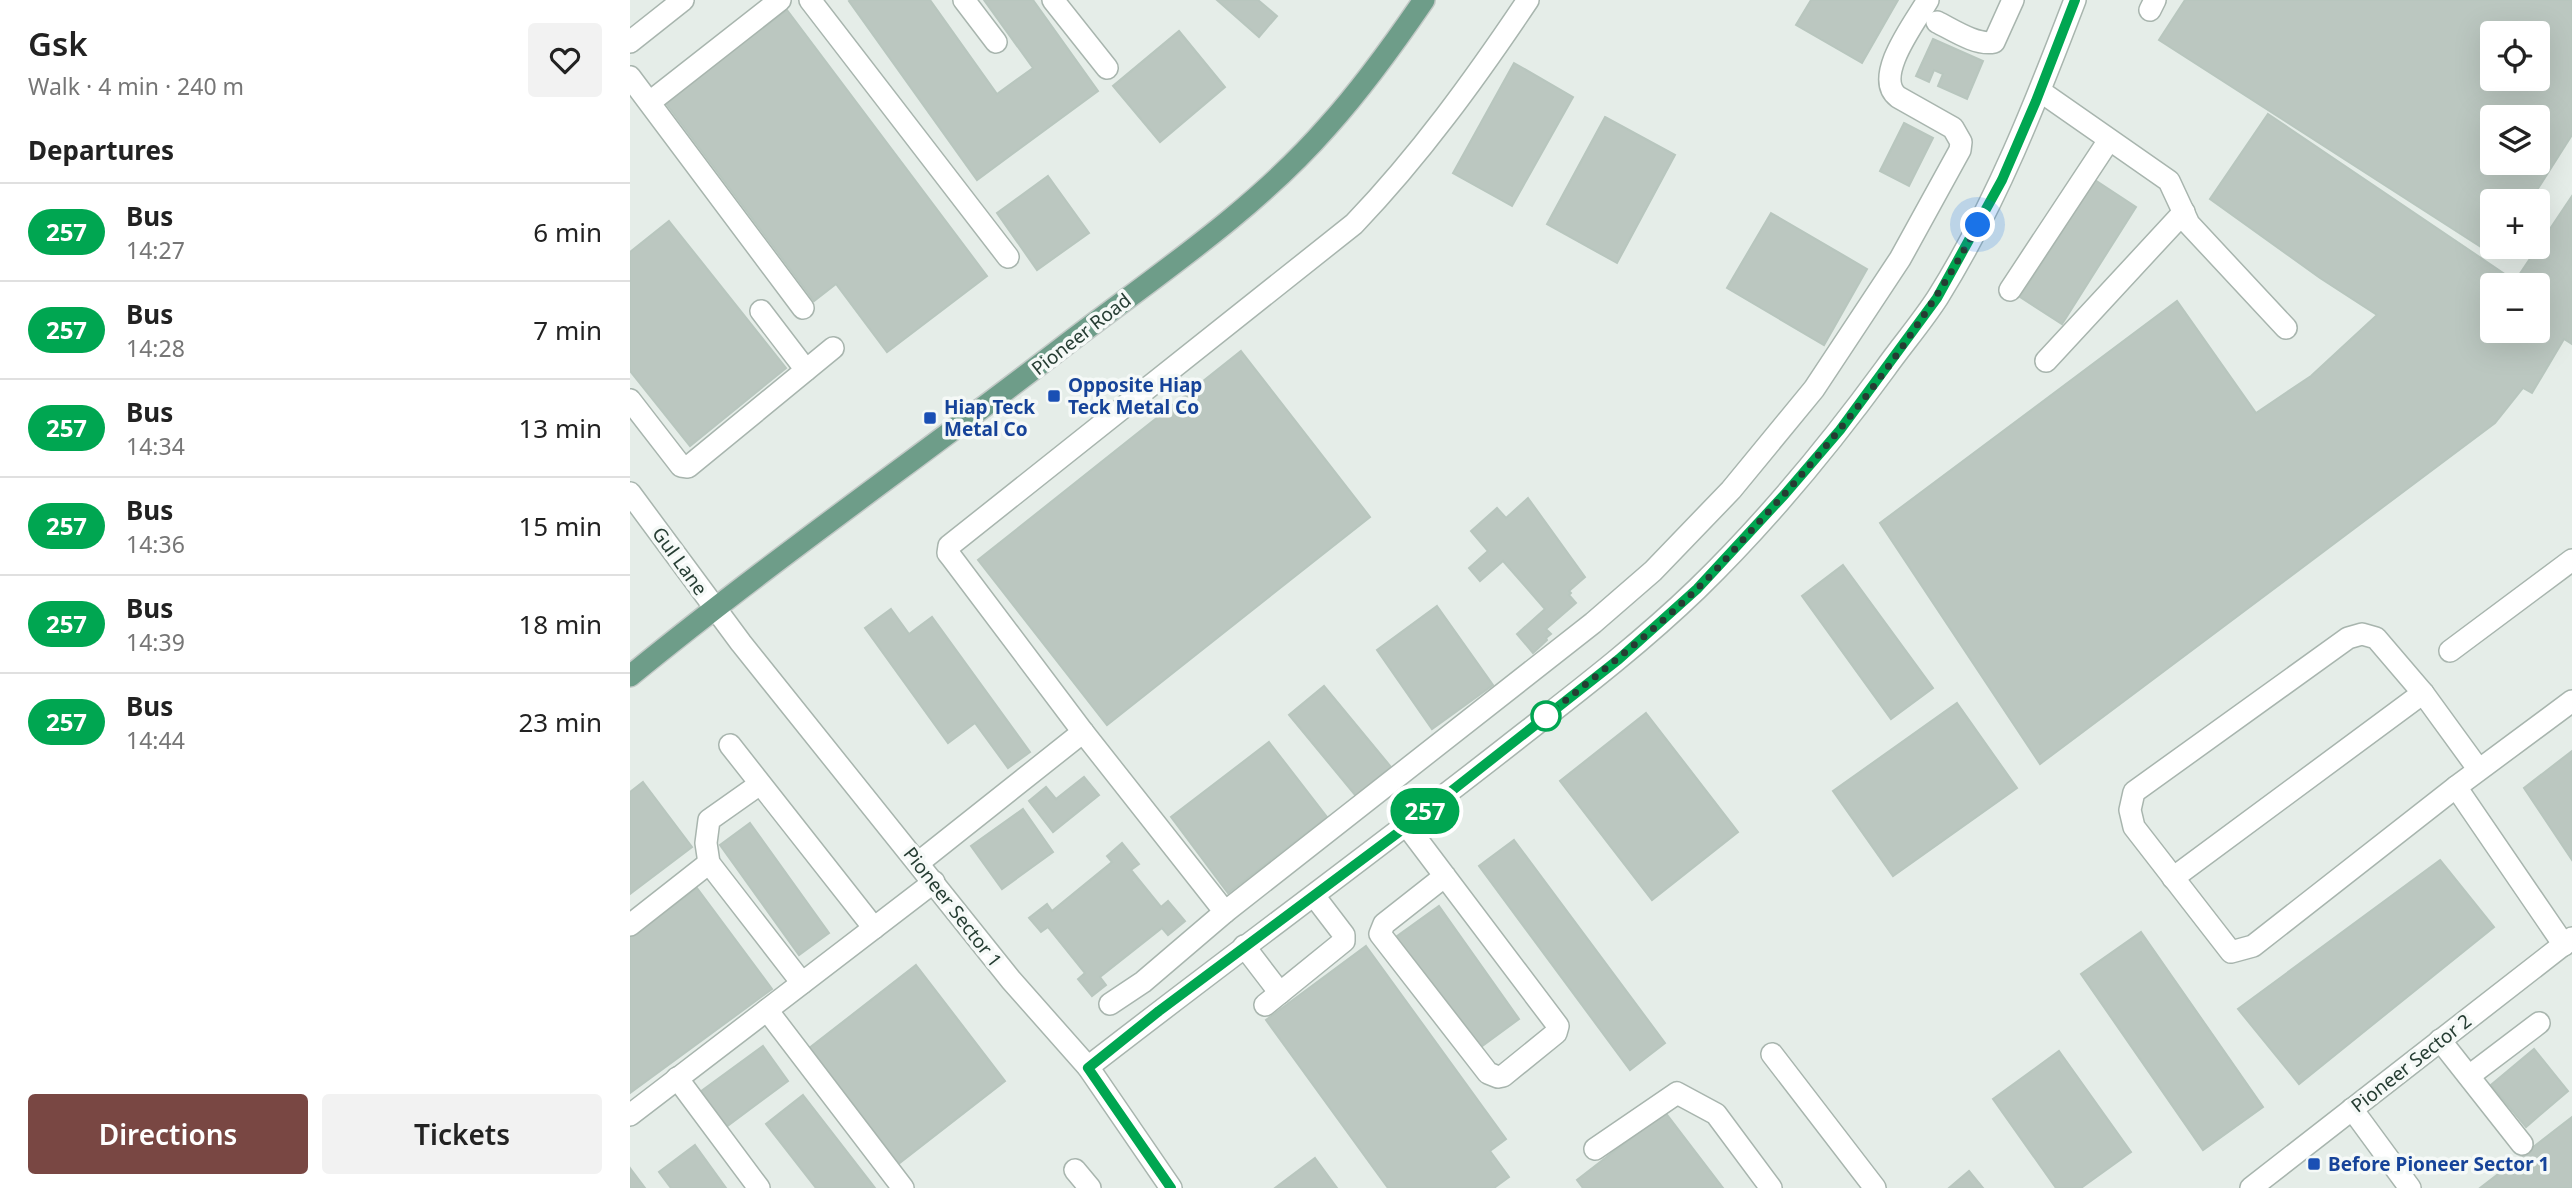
<!DOCTYPE html>
<html lang="en">
<head>
<meta charset="utf-8">
<style>
	body { margin:0; font-family:"Noto Sans",sans-serif; background:#f2f2f2; color:#222; height:100vh; display:flex; flex-direction:column; font-size:26px; white-space:nowrap }
	* { box-sizing:border-box; margin:0 }
	p { font-size:23px; color:#767676 }
	.icon { flex:none; width:38px; height:38px; fill:none; stroke:currentColor; stroke-width:2; stroke-linecap:round; stroke-linejoin:round }
	.map { position:relative; flex:1; overflow:hidden }
	.panel { display:flex; flex-direction:column; background:#fff; width:630px }
	.panel>* { flex:none }
	.badge { padding:0 14px; border-radius:23px; font-size:24px; line-height:46px }
	.fabs { position:absolute; left:1850px; top:21px; display:grid; gap:14px }
	.fabs a { display:grid; place-items:center; width:70px; height:70px; border-radius:7px; background:#fff; box-shadow:0 7px 28px #0002; font-size:35px }
	.you { position:absolute; width:35px; height:35px; margin:-18px; border:5px solid #fff; border-radius:50%; background:#1a73e8; box-shadow:0 0 0 10px #1a73e833 }
	.map>.badge { position:absolute; translate:-50% -50%; box-shadow:0 0 0 4px #fff }
	h2 { padding:0 28px; font-size:26px; line-height:63px }
	.round { display:grid; place-items:center; flex:none; width:74px; height:74px; border-radius:7px; background:#f2f2f2 }
	.summary { display:flex; align-items:center; justify-content:space-between; height:119px; padding:0 28px }
	h1 { font-size:33px; font-weight:600; line-height:52px }
	.cta { display:flex; gap:14px; margin-top:auto; padding:14px 28px }
	.cta a { flex:1; height:80px; border-radius:7px; background:#794743; color:#fff; font-size:28px; font-weight:600; line-height:80px; text-align:center }
	.cta a+a { background:#f2f2f2; color:#222 }
	ul { padding:0; list-style:none }
	li { display:flex; align-items:center; gap:21px; height:98px; padding:0 28px; border-top:2px solid #e0e0e0 }
	li div { flex:1 }
	li b { display:block; font-size:26px }
	li em { font-style:normal }
	li .badge { min-width:77px; font-weight:700; text-align:center }
	main { display:flex; flex:1; min-height:0 }
	.map>svg:first-child { display:block }
	.building { fill:#bbc7c0; stroke:#b8c6be; stroke-width:2; fill-rule:evenodd }
	.lines { fill:none; stroke-linecap:round; stroke-linejoin:round }
	.minor-casing { stroke:#a8b5ae; stroke-width:24 }
	.major-casing { stroke:#c2c9c6; stroke-width:24 }
	.minor { stroke:#fff; stroke-width:21 }
	.major { stroke:#6e9d89; stroke-width:21 }
	.line-casing { stroke:#fff; stroke-width:16 }
	.line { stroke:#00a651; stroke-width:10 }
	.walk { stroke:#263d33; stroke-width:7; stroke-dasharray:0 12.6 }
	.transit-dot { fill:#1a4fb4; stroke:#f5f9f7; stroke-width:2.5 }
	.stop-dot { fill:#fff; stroke:#00a651; stroke-width:3.5 }
	.labels { text-anchor:middle; dominant-baseline:central; stroke-width:7; stroke-linejoin:round; paint-order:stroke }
	.street-label { font-size:19px; fill:#263d33; stroke:#f5f9f7 }
	.transit-label { font-size:19px; font-weight:bold; fill:#164399; stroke:#f5f9f7; text-anchor:start }
</style>
</head>
<body>
<main>
<section class="panel">
<div class="summary"><div><h1>Gsk</h1><p>Walk · 4 min · 240 m</p></div><a class="round"><svg class="icon" aria-label="heart" viewBox="0 0 24 24"><path d="M12 20l-8-8c-3-5 5-10 8-4 3-6 11-1 8 4z"/></svg></a></div>
<h2>Departures</h2>
<ul>
<li><span class="badge" style="background:#00a651;color:#fff">257</span><div><b>Bus</b><p>14:27</p></div><em>6 min</em></li>
<li><span class="badge" style="background:#00a651;color:#fff">257</span><div><b>Bus</b><p>14:28</p></div><em>7 min</em></li>
<li><span class="badge" style="background:#00a651;color:#fff">257</span><div><b>Bus</b><p>14:34</p></div><em>13 min</em></li>
<li><span class="badge" style="background:#00a651;color:#fff">257</span><div><b>Bus</b><p>14:36</p></div><em>15 min</em></li>
<li><span class="badge" style="background:#00a651;color:#fff">257</span><div><b>Bus</b><p>14:39</p></div><em>18 min</em></li>
<li><span class="badge" style="background:#00a651;color:#fff">257</span><div><b>Bus</b><p>14:44</p></div><em>23 min</em></li>
</ul>
<div class="cta"><a>Directions</a><a>Tickets</a></div>
</section>
<div class="map">
<svg width="1942" height="1188" viewBox="0 0 1942 1188">
	<rect width="100%" height="100%" fill="#e5ede8"/>
	<g class="building">
		<polygon points="221,0 300,0 367,94 403,68 354,0 403,0 468,91 347,180 219,1"/>
		<polygon points="587,0 628,0 647,16 629,37"/>
		<polygon points="1181,0 1268,0 1232,63 1166,25"/>
		<path d="M1555,0H1942V135L1900,201H1862V247H1871L1865,256L1529,40ZM1862,33H1908V79H1862ZM1862,117H1908V163H1862Z"/>
		<polygon points="157,10 357,276 257,352 206,284 184,301 35,102"/>
		<polygon points="549,31 595,87 530,142 483,86"/>
		<polygon points="1303,39 1353,61 1337,99 1308,86 1313,74 1304,70 1299,82 1286,76"/>
		<polygon points="884,63 943,97 882,206 823,173"/>
		<path d="M1638,114L1885,281L1942,196V344L1934,339L1902,393L1893,388L1865,423L1410,764L1250,523L1547,301L1626,413L1681,376L1747,315L1690,278L1580,199ZM1862,285H1908V331H1862Z"/>
		<polygon points="975,117 1045,155 987,263 917,224"/>
		<polygon points="1274,123 1303,138 1279,186 1250,171"/>
		<polygon points="418,176 459,233 407,270 367,213"/>
		<polygon points="1465,180 1506,207 1432,324 1390,297"/>
		<polygon points="1141,213 1237,269 1194,345 1097,288"/>
		<polygon points="39,221 156,368 60,446 0,371 0,252"/>
		<polygon points="611,351 740,517 477,725 348,560"/>
		<polygon points="898,498 955,577 939,591 941,593 939,595 946,603 916,629 921,634 916,638 917,640 903,653 887,634 915,609 873,561 850,581 839,568 858,551 841,531 867,508 876,518"/>
		<polygon points="1213,565 1303,688 1261,719 1172,596"/>
		<polygon points="807,606 863,685 802,729 747,650"/>
		<polygon points="261,609 279,634 302,617 400,752 378,768 345,723 318,743 235,628"/>
		<polygon points="694,686 761,767 726,796 659,715"/>
		<polygon points="1327,703 1387,788 1263,876 1203,791"/>
		<polygon points="1016,713 1108,832 1022,900 930,781"/>
		<polygon points="639,742 697,817 598,893 541,817"/>
		<polygon points="1942,751 1942,860 1894,788"/>
		<polygon points="454,777 469,795 423,832 399,801 416,787 426,799"/>
		<polygon points="13,782 62,847 0,894 0,792"/>
		<polygon points="393,809 423,852 372,889 341,846"/>
		<polygon points="120,823 199,933 169,955 90,845"/>
		<polygon points="884,840 1035,1043 1000,1070 849,866"/>
		<polygon points="492,843 509,864 501,870 531,907 538,901 555,921 538,935 532,928 470,977 476,985 462,996 448,979 455,973 418,927 411,932 399,918 417,904 422,911 482,862 477,856"/>
		<polygon points="1810,860 1864,927 1669,1084 1608,1009"/>
		<polygon points="67,888 142,989 0,1093 0,937"/>
		<polygon points="809,906 889,1019 844,1052 763,939"/>
		<polygon points="1511,932 1633,1107 1573,1150 1451,974"/>
		<polygon points="736,946 876,1139 860,1151 879,1177 864,1188 758,1188 636,1020"/>
		<polygon points="286,965 375,1081 267,1165 178,1049"/>
		<polygon points="133,1046 158,1081 96,1127 70,1092"/>
		<polygon points="1904,1049 1938,1091 1896,1127 1861,1085"/>
		<polygon points="1429,1051 1501,1152 1451,1188 1426,1188 1363,1099"/>
		<polygon points="173,1095 245,1188 186,1188 136,1124"/>
		<polygon points="1035,1112 1093,1188 953,1188 947,1180"/>
		<polygon points="1942,1117 1942,1188 1850,1188"/>
		<polygon points="65,1145 96,1188 41,1188 29,1172"/>
		<polygon points="685,1158 707,1188 645,1188"/>
		<polygon points="0,1168 15,1188 0,1188"/>
		<polygon points="1339,1171 1353,1188 1319,1188"/>
	</g>
	<g class="lines">
		<defs>
			<g id="minor">
				<polyline points="180,0 378,257"/>
				<polyline points="334,0 366,42"/>
				<polyline points="423,0 477,68"/>
				<polyline points="1520,10 1525,0"/>
				<path d="M1307,22C1323,30 1347,46 1364,42L1383,0"/>
				<polyline points="0,42 53,0"/>
				<polyline points="0,77 173,308"/>
				<polyline points="1410,91 1539,181 1559,224 1656,328"/>
				<polyline points="20,102 150,0"/>
				<polyline points="1380,290 1479,140"/>
				<polyline points="131,311 176,370"/>
				<polyline points="1416,361 1554,212"/>
				<polyline points="0,400 51,466 58,467 203,348"/>
				<polyline points="0,493 111,643 381,980 458,1067 541,1188"/>
				<polyline points="1820,651 1942,560"/>
				<polyline points="100,745 244,928"/>
				<polyline points="1849,770 1793,693 1746,638 1732,634 1718,638 1504,792 1500,810 1504,827 1601,952 1623,946 1826,787 1942,701"/>
				<polyline points="130,784 79,820 76,843 79,863 172,983"/>
				<polyline points="1826,787 1934,945"/>
				<polyline points="777,826 928,1026 926,1033 873,1076 868,1077 858,1073 750,934 754,924 815,876"/>
				<polyline points="288,863 453,732"/>
				<polyline points="1543,878 1793,693"/>
				<path d="M595,912L453,732L322,558L318,553L319,546L724,224C790,155 845,79 898,0"/>
				<polyline points="0,925 79,863"/>
				<polyline points="614,946 650,993"/>
				<path d="M480,1004L513,982L595,912L963,623L1023,571L1101,490L1184,389L1270,259L1330,150L1331,142L1323,128L1268,97C1242,77 1286,21 1298,0"/>
				<polyline points="635,1005 714,941 714,935 685,897"/>
				<polyline points="137,1010 273,1188"/>
				<polyline points="1810,1040 1892,1144"/>
				<polyline points="1142,1054 1245,1188"/>
				<path d="M458,1067C597,959 739,855 878,746C942,696 1008,646 1067,589C1136,522 1198,447 1255,369C1272,345 1292,322 1308,297C1366,204 1406,102 1445,0"/>
				<polyline points="1839,1076 1909,1023"/>
				<polyline points="47,1078 129,1188"/>
				<polyline points="1722,1109 1780,1188"/>
				<polyline points="0,1115 304,882"/>
				<polyline points="965,1149 1047,1093 1086,1114 1141,1188"/>
				<polyline points="445,1170 460,1188"/>
				<polyline points="1621,1188 1942,938"/>
			</g>
			<path id="major" d="M0,676C141,561 290,457 434,346C524,277 623,212 698,126C733,87 764,44 794,0"/>
		</defs>
		<use href="#minor" class="minor-casing"/>
		<use href="#major" class="major-casing"/>
		<use href="#minor" class="minor"/>
		<use href="#major" class="major"/>
	</g>
	<g class="lines">
		<defs>
			<polyline id="line" points="541,1188 458,1068 529,1011 777,826 989,659 1067,589 1155,494 1210,430 1307,298 1372,180 1406,101 1445,0"/>
		</defs>
		<use href="#line" class="line-casing"/>
		<use href="#line" class="line"/>
		<path class="walk" d="M916,716C967,675 1019,635 1066,590C1088,569 1108,545 1128,523C1212,433 1289,334 1348,225"/>
	</g>
	<g class="transit-dot">
		<rect x="417" y="389" width="14" height="14" rx="3.5"/>
		<rect x="293" y="411" width="14" height="14" rx="3.5"/>
		<rect x="1677" y="1157" width="14" height="14" rx="3.5"/>
	</g>
	<circle class="stop-dot" cx="916" cy="716" r="14"/>
	<g class="labels">
		<g class="street-label">
			<text transform="translate(451 334) rotate(-38)">Pioneer Road</text>
			<text transform="translate(50 561) rotate(54)">Gul Lane</text>
			<text transform="translate(323 907) rotate(52)">Pioneer Sector 1</text>
			<text transform="translate(1781 1063) rotate(-38)">Pioneer Sector 2</text>
		</g>
		<g class="transit-label">
			<text x="438" y="385">Opposite Hiap<tspan x="438" dy="22">Teck Metal Co</tspan></text>
			<text x="314" y="407">Hiap Teck<tspan x="314" dy="22">Metal Co</tspan></text>
			<text x="1698" y="1164">Before Pioneer Sector 1</text>
		</g>
	</g>
</svg>
<div class="fabs">
<a><svg class="icon" aria-label="locate" viewBox="0 0 24 24"><circle cx="12" cy="12" r="6"/><path d="M12 2v4M12 18v4M2 12h4M18 12h4"/></svg></a>
<a><svg class="icon" aria-label="layers" viewBox="0 0 24 24"><path d="M12 4l9 5-9 5-9-5zM3 14l9 5 9-5"/></svg></a>
<a>+</a>
<a>−</a>
</div>
<div class="you" style="left:1348px;top:225px"></div>
<b class="badge" style="left:795px;top:811px;background:#00a651;color:#fff">257</b>
</div>
</main>
</body>
</html>
